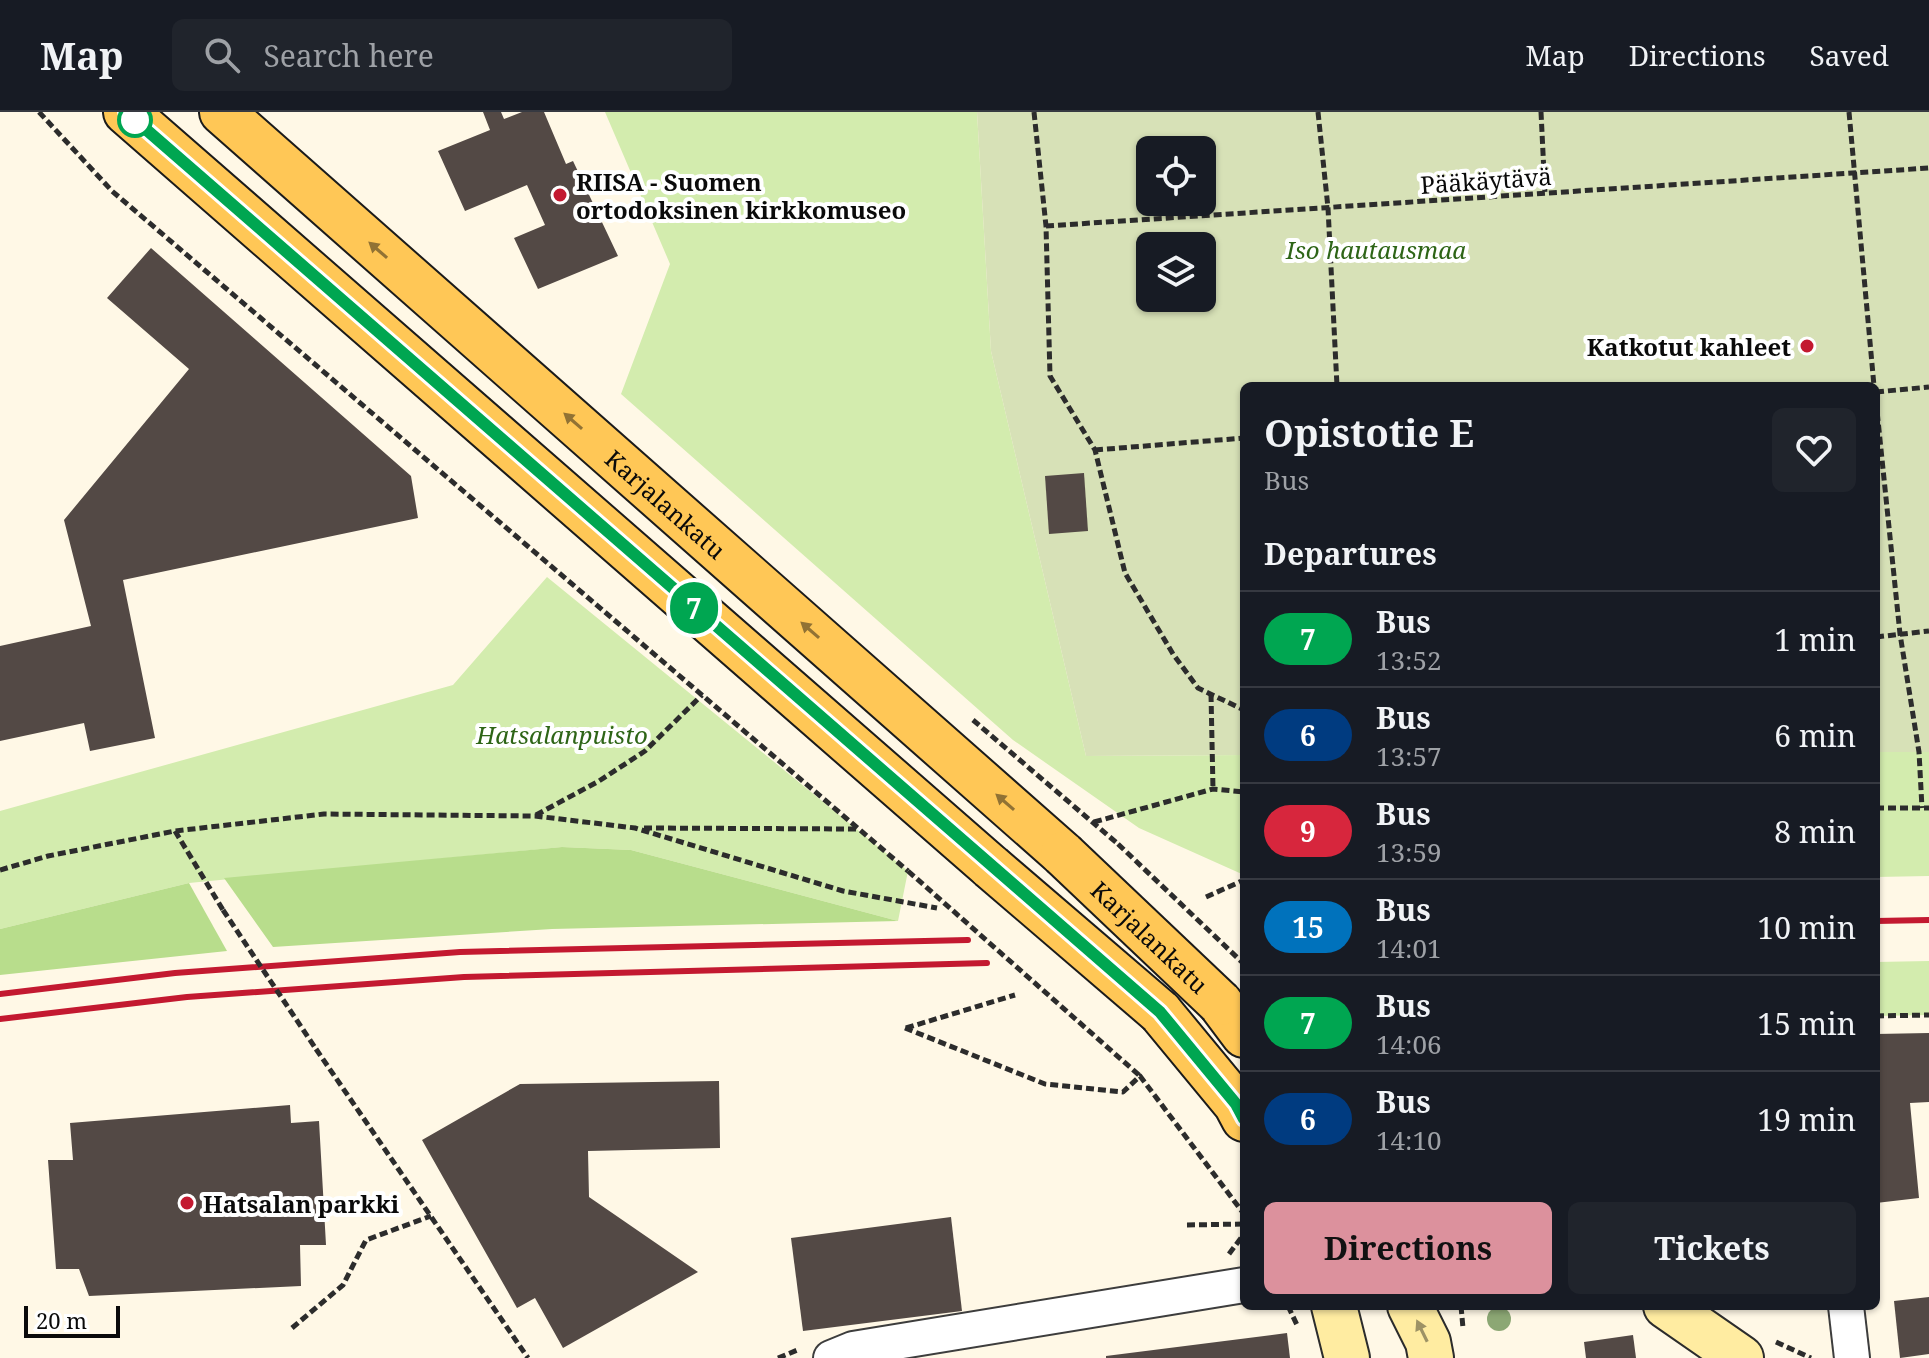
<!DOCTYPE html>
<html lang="en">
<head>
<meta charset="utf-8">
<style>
	body { margin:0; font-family:"Noto Serif",serif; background:#20242c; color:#f1f3f6; height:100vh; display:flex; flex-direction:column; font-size:30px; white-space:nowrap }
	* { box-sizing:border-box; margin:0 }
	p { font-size:26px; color:#9ea1a6 }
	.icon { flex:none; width:44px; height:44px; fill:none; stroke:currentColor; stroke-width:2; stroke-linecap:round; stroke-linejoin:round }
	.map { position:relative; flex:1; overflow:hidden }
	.sheet { position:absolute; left:1240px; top:270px; width:640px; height:928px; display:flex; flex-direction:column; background:#171b24; border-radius:12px; box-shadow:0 2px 6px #0004 }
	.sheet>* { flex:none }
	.badge { padding:0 16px; border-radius:26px; font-size:28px; line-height:52px }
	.buttons { position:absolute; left:1136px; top:24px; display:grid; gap:16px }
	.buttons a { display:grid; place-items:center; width:80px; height:80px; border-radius:12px; background:#171b24; box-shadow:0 2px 6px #0004; font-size:40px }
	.scale { position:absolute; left:24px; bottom:20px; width:96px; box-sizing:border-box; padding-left:8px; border:4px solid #0a0a0a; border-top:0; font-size:22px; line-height:28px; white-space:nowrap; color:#0a0a0a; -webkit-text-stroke:6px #fff; paint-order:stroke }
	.map>.badge { position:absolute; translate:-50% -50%; box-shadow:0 0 0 4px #fff }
	h2 { padding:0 24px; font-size:30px; line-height:72px }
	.round { display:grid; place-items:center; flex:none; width:84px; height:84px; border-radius:12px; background:#20242c }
	.summary { display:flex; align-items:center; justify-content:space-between; height:136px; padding:0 24px }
	h1 { font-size:38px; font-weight:700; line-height:60px }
	.primary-button { display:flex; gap:16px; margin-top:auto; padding:16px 24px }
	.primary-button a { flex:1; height:92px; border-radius:12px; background:#dc919d; color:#111; font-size:32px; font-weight:700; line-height:92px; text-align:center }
	.primary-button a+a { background:#20242c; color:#f1f3f6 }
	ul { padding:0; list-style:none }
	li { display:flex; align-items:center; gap:24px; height:96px; padding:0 24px; border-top:2px solid #363941 }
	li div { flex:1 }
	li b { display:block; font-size:30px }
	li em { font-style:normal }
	li .badge { min-width:88px; font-weight:700; text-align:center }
	header { display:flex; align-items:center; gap:48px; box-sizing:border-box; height:112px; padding:0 40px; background:#171b24; border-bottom:2px solid #363941 }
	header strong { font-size:38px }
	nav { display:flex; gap:44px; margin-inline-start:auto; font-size:28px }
	.search { width:560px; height:72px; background:#20242c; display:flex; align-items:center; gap:20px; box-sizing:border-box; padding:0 28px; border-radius:12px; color:#9ea1a6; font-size:30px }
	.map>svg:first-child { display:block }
	.green { fill:#d3ecae }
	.forest { fill:#b8dd8c }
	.cemetery { fill:#d7e1b7; fill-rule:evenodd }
	.building { fill:#534945 }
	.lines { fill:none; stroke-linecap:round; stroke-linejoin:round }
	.minor-casing { stroke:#3d3d3d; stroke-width:38 }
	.secondary-casing { stroke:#2c2c2c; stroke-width:48 }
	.primary-casing { stroke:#1b1b1b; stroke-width:48 }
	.path { stroke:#2c2c2c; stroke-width:5; stroke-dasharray:8 4; stroke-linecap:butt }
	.minor { stroke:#fff; stroke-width:34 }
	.secondary { stroke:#ffeca1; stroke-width:44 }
	.primary { stroke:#ffc756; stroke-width:44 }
	.rail { stroke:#c31930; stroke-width:6 }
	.primary-bridge-casing { stroke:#1b1b1b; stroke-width:48; stroke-linecap:butt }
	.path-bridge { stroke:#2c2c2c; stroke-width:5; stroke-dasharray:8 4; stroke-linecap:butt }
	.primary-bridge { stroke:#ffc756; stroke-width:44 }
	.tree { fill:#8ca774 }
	.oneway { fill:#917234 }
	.oneway2 { fill:#9d9265 }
	.line-casing { stroke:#fff; stroke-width:18 }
	.line { stroke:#00a651; stroke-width:12 }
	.stop-dot { fill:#fff; stroke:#00a651; stroke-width:4 }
	.poi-dot { fill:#c31930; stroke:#fff; stroke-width:3 }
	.labels { text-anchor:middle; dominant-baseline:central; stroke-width:8; stroke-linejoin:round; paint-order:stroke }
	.street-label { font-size:24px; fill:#0a0a0a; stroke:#fff }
	.poi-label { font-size:24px; font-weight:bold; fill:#0a0a0a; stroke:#fff; text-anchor:start }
	.park-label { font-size:24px; font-style:italic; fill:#2e6517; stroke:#fff }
</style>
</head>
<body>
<header>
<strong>Map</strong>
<div class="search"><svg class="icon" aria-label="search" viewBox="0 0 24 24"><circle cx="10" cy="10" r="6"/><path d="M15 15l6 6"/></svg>Search here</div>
<nav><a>Map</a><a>Directions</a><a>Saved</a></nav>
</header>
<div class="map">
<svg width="1929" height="1246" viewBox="0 0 1929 1246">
	<rect width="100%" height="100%" fill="#fff8e6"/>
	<g class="green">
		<polygon points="605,0 977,0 991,239 1086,644 1244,643 1244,763 1139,716 1013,628 621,282 670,152"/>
		<polygon points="547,465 908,759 898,809 631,738 562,735 189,771 0,817 0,699 453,573"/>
		<polygon points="1876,640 1929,640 1929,764 1876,765"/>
		<polygon points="1929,849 1929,903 1876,904 1876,850"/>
	</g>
	<g class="forest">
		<polygon points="562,735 631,738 898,809 552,817 273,835 224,766"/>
		<polygon points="189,771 227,839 0,863 0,817"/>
	</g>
	<path class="cemetery" d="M977,0H1929V640H1876V274H1244V643L1086,644L991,239ZM1150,38H1202V90H1150ZM1150,134H1202V186H1150Z"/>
	<g class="building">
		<polygon points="483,0 501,0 504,7 522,0 544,0 566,52 573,49 618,144 538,177 514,126 545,113 527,73 465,99 438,39 490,18"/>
		<polygon points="151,136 411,364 418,406 123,468 155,626 90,639 84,611 0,629 0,534 91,514 64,408 189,257 107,186"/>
		<polygon points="1084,361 1088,419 1049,422 1045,364"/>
		<polygon points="1929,921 1929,990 1910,991 1919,1086 1876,1091 1876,922"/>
		<polygon points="719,969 720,1036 588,1039 589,1085 698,1160 563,1236 535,1186 517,1196 422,1028 520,972"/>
		<polygon points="290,993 291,1011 319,1009 326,1133 300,1133 301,1174 89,1184 79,1157 56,1157 48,1048 73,1048 70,1011"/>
		<polygon points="951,1105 962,1199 803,1219 791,1126"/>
		<polygon points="1929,1185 1929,1242 1900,1246 1894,1189"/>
		<polygon points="1287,1221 1290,1246 1106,1246 1106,1244"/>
		<polygon points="1633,1223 1636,1246 1586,1246 1584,1230"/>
	</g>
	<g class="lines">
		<defs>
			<g id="minor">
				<polyline points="1846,1194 1852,1246"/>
				<polyline points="831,1246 853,1237 1244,1173"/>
			</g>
			<g id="secondary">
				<polyline points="1334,1194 1347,1246"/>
				<polyline points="1410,1194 1428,1230 1431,1246"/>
				<polyline points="1666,1194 1741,1246"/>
			</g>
			<g id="primary">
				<polyline points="126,0 991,755"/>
				<path id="s1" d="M222,0L1063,742"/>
				<polyline points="1220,891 1244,923"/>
				<polyline points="1160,900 1236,992 1244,1007"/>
			</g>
		</defs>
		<use href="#minor" class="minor-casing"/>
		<use href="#secondary" class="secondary-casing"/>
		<use href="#primary" class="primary-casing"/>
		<g class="path">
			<polyline points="39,0 112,79 908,759"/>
			<polyline points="1034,0 1046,114 1050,264 1095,338 1125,461 1173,542 1198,576 1244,598"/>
			<polyline points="1318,0 1328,96 1337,274"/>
			<polyline points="1541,0 1545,82"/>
			<polyline points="1849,0 1874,274"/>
			<polyline points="1046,114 1929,56"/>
			<polyline points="1876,280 1929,275"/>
			<polyline points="1876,289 1900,522 1919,640 1922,696"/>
			<polyline points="1095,338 1244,326"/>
			<polyline points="1876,525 1929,519"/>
			<polyline points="1211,582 1213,677"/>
			<polyline points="973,608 1118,732"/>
			<polyline points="1876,696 1929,696"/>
			<polyline points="536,703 599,669 645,639 702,583"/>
			<polyline points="1094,710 1213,677 1244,680"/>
			<polyline points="644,716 858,717"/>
			<polyline points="175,719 223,798"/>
			<polyline points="0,758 48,744 175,719 324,702 535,704 635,716 843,779 937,796"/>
			<polyline points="1206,785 1244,768"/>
			<polyline points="1876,904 1929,903"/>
			<polyline points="905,916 1045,972 1123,980 1140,964 1244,1102"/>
			<polyline points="906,916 1015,883"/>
			<polyline points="316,937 528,1246"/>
			<polyline points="1187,1113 1244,1112"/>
			<polyline points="1229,1142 1244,1122"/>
			<polyline points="1288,1194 1298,1215"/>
			<polyline points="1461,1194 1463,1216"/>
			<polyline points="292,1216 343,1173 366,1128 431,1104"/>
			<polyline points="1776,1230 1811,1246"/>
			<polyline points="778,1246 800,1237"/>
		</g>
		<use href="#minor" class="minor"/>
		<use href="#secondary" class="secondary"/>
		<use href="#primary" class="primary"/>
		<g class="rail">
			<polyline points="1876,809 1929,808"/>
			<polyline points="0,882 175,861 460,840 968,828"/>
			<polyline points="0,907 187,885 464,865 987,851"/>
		</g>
		<defs>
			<g id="primary-bridge">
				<path id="s2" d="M1063,742L1220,891"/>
				<polyline points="991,755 1160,900"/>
			</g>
		</defs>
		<use href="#primary-bridge" class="primary-bridge-casing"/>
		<g class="path-bridge">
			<polyline points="1118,732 1244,852"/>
			<polyline points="908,759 1140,964"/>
			<polyline points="223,798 316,937"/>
		</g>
		<use href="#primary-bridge" class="primary-bridge"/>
	</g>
	<circle class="tree" cx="1499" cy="1207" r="12"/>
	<defs><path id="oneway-solid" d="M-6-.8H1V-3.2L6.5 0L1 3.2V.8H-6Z" transform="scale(2)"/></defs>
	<g class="oneway">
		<use href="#oneway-solid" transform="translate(378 138) rotate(-139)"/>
		<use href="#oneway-solid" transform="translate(573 309) rotate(-139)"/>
		<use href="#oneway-solid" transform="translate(810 518) rotate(-139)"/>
		<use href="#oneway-solid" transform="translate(1005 690) rotate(-139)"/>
	</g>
	<use class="oneway2" href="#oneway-solid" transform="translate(1422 1219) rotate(-116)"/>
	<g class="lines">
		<defs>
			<polyline id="line" points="126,0 1160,900 1236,992 1244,1007"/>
		</defs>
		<use href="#line" class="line-casing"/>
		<use href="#line" class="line"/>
	</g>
	<circle class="stop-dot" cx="135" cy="8" r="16"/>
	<g class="poi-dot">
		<circle cx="560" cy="83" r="8"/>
		<circle cx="1807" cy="234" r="8"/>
		<circle cx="187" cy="1091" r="8"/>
	</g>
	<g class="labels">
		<g class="street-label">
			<text transform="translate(1486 68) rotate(-4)">Pääkäytävä</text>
			<text stroke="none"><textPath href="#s1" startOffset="592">Karjalankatu</textPath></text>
			<text stroke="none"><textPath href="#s2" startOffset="120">Karjalankatu</textPath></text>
		</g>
		<g class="poi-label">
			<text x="576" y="69">RIISA - Suomen<tspan x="576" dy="28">ortodoksinen kirkkomuseo</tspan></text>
			<text x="1791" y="234" text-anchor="end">Katkotut kahleet</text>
			<text x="203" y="1091">Hatsalan parkki</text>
		</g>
		<g class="park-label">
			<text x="1376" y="137">Iso hautausmaa</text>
			<text x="562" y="622">Hatsalanpuisto</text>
		</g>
	</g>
</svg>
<div class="buttons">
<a><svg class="icon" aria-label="locate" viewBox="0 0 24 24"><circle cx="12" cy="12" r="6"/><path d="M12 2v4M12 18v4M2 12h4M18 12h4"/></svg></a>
<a><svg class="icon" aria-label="layers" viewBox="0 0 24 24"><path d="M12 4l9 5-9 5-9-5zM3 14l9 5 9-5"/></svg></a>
</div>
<div class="scale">20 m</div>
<b class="badge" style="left:694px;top:496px;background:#00a651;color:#fff">7</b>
<section class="sheet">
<div class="summary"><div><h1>Opistotie E</h1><p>Bus</p></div><a class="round"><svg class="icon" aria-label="heart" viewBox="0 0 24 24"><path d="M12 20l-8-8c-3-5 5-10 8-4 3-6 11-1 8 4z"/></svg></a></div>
<h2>Departures</h2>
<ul>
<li><span class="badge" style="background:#00a651;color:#fff">7</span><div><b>Bus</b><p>13:52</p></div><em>1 min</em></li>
<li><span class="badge" style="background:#003b80;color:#fff">6</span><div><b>Bus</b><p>13:57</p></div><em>6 min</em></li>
<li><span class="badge" style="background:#d7263d;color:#fff">9</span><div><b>Bus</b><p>13:59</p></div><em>8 min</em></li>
<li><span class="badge" style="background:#0072bc;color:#fff">15</span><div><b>Bus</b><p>14:01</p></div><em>10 min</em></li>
<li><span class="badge" style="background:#00a651;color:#fff">7</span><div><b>Bus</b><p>14:06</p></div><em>15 min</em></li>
<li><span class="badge" style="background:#003b80;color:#fff">6</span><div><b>Bus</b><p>14:10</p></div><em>19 min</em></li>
</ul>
<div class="primary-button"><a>Directions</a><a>Tickets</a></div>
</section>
</div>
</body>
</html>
